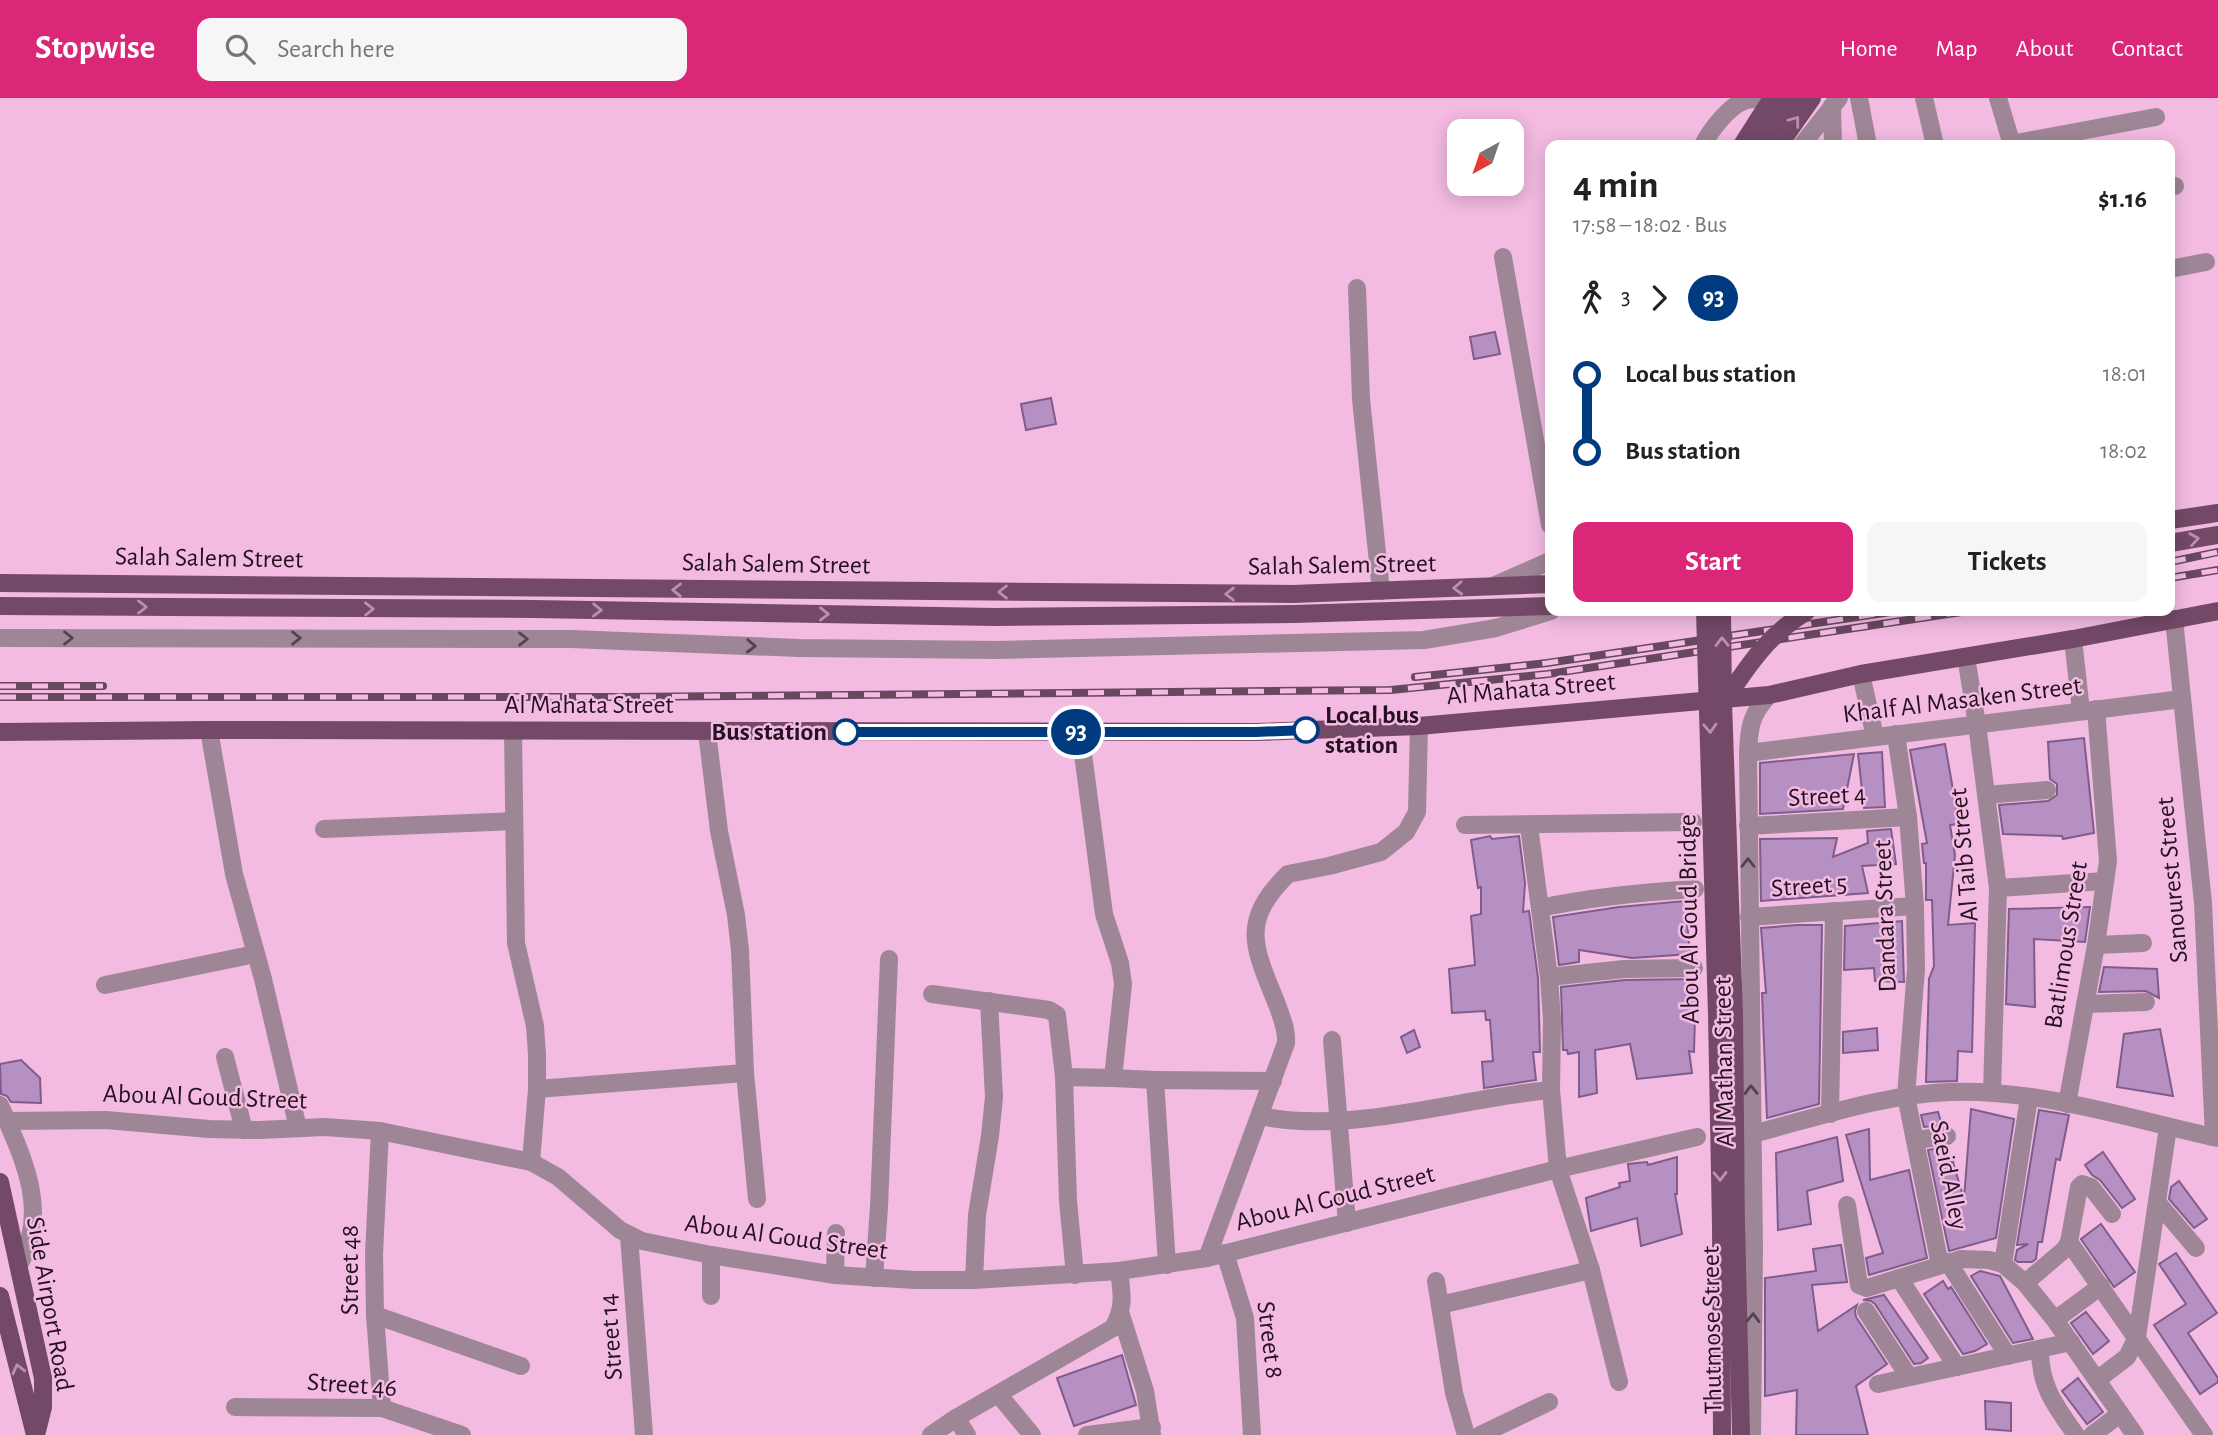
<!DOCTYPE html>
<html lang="en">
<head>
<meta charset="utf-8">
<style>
	body { margin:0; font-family:"Alegreya Sans",sans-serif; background:#f6f6f6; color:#222; height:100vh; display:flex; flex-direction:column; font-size:26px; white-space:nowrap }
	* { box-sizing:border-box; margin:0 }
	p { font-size:23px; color:#767676 }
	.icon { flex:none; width:38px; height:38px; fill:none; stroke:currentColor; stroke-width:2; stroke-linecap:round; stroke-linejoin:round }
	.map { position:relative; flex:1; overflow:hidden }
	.sheet { position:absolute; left:1545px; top:42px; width:630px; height:476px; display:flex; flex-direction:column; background:#fff; border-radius:14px; box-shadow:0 4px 18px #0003 }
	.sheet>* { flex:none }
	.badge { padding:0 14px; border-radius:23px; font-size:24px; line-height:46px }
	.needle { width:46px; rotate:220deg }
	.fabs { position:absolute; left:1447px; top:21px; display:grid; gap:14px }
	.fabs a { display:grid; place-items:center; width:77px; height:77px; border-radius:14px; background:#fff; box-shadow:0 4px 18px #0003; font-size:35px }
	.map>.badge { position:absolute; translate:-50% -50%; box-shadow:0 0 0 4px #fff }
	.legs { display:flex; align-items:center; gap:10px; height:77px; padding:0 28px; font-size:23px }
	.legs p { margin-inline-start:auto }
	.overview { display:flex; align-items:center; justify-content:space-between; height:119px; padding:0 28px }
	h1 { font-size:38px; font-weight:700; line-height:52px }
	.action { display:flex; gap:14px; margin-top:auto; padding:14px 28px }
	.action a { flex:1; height:80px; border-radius:14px; background:#db2777; color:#fff; font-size:28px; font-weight:700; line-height:80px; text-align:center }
	.action a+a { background:#f6f6f6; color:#222 }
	ul { padding:0 28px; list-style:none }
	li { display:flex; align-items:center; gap:24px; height:77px; font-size:26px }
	li i { display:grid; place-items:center; width:10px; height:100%; margin:0 9px; background:currentColor }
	li i::after { content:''; width:18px; height:18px; margin:-9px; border:5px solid; border-radius:50%; background:#fff }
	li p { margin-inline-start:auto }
	li:first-child i { background:linear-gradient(#0000 50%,currentColor 0) }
	li:last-child i { background:linear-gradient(currentColor 50%,#0000 0) }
	header { display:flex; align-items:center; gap:42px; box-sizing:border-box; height:98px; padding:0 35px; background:#db2777; color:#fff }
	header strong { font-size:33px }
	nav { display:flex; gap:38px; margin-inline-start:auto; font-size:24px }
	.search { width:490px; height:63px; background:#f6f6f6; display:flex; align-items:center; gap:18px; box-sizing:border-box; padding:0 24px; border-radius:14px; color:#767676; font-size:26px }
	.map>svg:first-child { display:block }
	.building { fill:#b790c3; stroke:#805c8b; stroke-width:2 }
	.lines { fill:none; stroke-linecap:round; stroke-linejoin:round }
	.minor { stroke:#9e8696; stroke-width:18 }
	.major { stroke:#734967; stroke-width:18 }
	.rail-casing { stroke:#68485f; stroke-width:8 }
	.rail { stroke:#f3bae2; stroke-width:5; stroke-dasharray:16; stroke-linecap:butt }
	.major-bridge { stroke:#734967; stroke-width:18 }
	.oneway { stroke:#c08db1 }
	.oneway2 { stroke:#55404f }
	.line-1-casing { stroke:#fff; stroke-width:16 }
	.line-1 { stroke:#003b80; stroke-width:10 }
	.stop-1-dot { fill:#fff; stroke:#003b80; stroke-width:3.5 }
	.labels { text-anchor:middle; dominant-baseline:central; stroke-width:5; stroke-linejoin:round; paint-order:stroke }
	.street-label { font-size:26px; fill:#251120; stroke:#f3bae2 }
	.stop-label { font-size:26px; font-weight:bold; fill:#251120; stroke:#f3bae2; text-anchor:start }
</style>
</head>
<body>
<header>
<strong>Stopwise</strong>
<div class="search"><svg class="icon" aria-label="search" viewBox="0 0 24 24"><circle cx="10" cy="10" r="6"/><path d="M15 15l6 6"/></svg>Search here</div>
<nav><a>Home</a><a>Map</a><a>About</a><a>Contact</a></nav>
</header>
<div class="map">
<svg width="2218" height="1337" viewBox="0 0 2218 1337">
	<rect width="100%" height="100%" fill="#f3bae2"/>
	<g class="building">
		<polygon points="1495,234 1500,256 1474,261 1470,239"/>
		<polygon points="1051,300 1056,326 1026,332 1021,306"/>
		<polygon points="2084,640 2094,735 2063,741 2062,738 2003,736 1999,707 2048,703 2057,697 2057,686 2050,681 2048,644"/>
		<polygon points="1945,646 1959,726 1950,727 1955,757 1948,827 1975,825 1972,954 1958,953 1957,983 1926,984 1929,881 1934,868 1932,802 1926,802 1926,765 1924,765 1922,746 1927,745 1910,652"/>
		<polygon points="1882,654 1885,709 1864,710 1858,656"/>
		<polygon points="1854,656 1843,711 1760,716 1760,665"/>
		<polygon points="1891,731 1896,766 1862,768 1868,795 1761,803 1760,741 1837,740 1833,759 1868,745 1867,733"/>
		<polygon points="1490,738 1492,741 1519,738 1525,785 1523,814 1529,813 1538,880 1540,954 1533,954 1536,982 1484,990 1482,964 1493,963 1490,922 1486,922 1485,913 1452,915 1449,871 1475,867 1471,818 1481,816 1481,789 1478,790 1471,742"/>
		<polygon points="1685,803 1690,856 1632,860 1579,852 1579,864 1559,867 1553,819 1619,809"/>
		<polygon points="2090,809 2085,844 2034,841 2035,909 2006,906 2009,811"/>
		<polygon points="1902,823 1904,884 1875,883 1874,870 1844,872 1845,828"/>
		<polygon points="1797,827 1822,827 1819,1006 1767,1020 1762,895 1766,895 1761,830"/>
		<polygon points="2104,869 2157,871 2159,900 2146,893 2099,894"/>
		<polygon points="1696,881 1694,954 1689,953 1692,975 1637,981 1630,946 1595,952 1597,995 1579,999 1579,954 1568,956 1567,952 1563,952 1561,889 1625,882"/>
		<polygon points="1877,930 1878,952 1843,955 1843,934"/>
		<polygon points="2160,931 2173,998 2117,989 2124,936"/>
		<polygon points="1414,932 1420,949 1407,955 1401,939"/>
		<polygon points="21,962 40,980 41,1005 11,1004 7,998 1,996 0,966"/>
		<polygon points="1971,1011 2014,1021 1996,1140 1949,1153 1928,1052 1940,1050 1943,1064 1953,1064 1964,1101"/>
		<polygon points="2039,1012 2069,1017 2060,1062 2056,1061 2042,1144 2038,1144 2036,1161 2032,1164 2018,1164 2015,1162 2017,1152 2028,1146 2017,1147"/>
		<polygon points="1938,1014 1942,1027 1924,1029 1921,1017"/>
		<polygon points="1869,1031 1870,1082 1909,1072 1927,1160 1869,1177 1866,1160 1883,1155 1846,1037"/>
		<polygon points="1837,1039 1843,1083 1807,1093 1811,1126 1778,1132 1776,1055"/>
		<polygon points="2103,1054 2135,1101 2122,1110 2100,1082 2092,1077 2085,1067"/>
		<polygon points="1677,1059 1677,1096 1675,1096 1682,1136 1641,1148 1637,1120 1591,1133 1586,1100 1620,1089 1619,1085 1630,1083 1628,1066 1647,1064 1648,1067"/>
		<polygon points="2179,1083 2207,1121 2194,1130 2169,1101 2171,1089"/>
		<polygon points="2101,1126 2135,1174 2114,1189 2081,1141"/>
		<polygon points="1841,1147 1847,1184 1812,1187 1818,1233 1857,1207 1855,1213 1856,1219 1887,1266 1856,1288 1868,1337 1796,1337 1797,1292 1765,1298 1765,1180 1816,1173 1813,1151"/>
		<polygon points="2176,1155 2217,1215 2188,1235 2218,1280 2218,1284 2200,1296 2154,1227 2186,1206 2159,1166"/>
		<polygon points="1980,1173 2000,1178 2033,1241 2013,1245 1971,1178"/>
		<polygon points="1943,1183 1948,1191 1951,1189 1987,1246 1975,1253 1963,1256 1924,1196"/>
		<polygon points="1884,1197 1928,1260 1921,1265 1914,1266 1875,1206 1871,1203 1863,1202"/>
		<polygon points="2086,1214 2109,1243 2093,1256 2071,1225"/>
		<polygon points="1122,1257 1136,1307 1074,1328 1057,1280"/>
		<polygon points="2078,1280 2103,1314 2087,1326 2062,1293"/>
		<polygon points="1985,1303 2011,1305 2011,1333 1986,1331"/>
	</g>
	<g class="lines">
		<g class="minor">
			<polyline points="1859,0 1868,47"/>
			<polyline points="1924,0 1935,47"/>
			<polyline points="1998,0 2012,47"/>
			<polyline points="1832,8 1833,47"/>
			<polyline points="2011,46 2156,19"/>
			<path d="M1703,47C1710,33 1730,6 1747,2C1753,0 1763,2 1770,2"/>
			<polyline points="1802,47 1839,0"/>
			<polyline points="2170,89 2175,88"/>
			<polyline points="1503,159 1550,427"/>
			<polyline points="2170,171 2206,164"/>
			<polyline points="1357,190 1361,301 1381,493"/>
			<polyline points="1493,488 1550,463"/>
			<polyline points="2174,521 2203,805 2214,1039"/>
			<polyline points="0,540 571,541 799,550 999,552 1424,542 1496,530 1551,513"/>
			<polyline points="2073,541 2081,613"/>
			<polyline points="1966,559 1977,626 1998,790 1992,994"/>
			<polyline points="1861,576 1875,639"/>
			<polyline points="209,632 234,776 263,881 298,1030"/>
			<polyline points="513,633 516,845 535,928 537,956 537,991 531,1064"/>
			<polyline points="1080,633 1104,816 1120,865 1123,886 1113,980 1155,982 1167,1167"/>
			<polyline points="707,634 719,733 736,817 740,852 745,975 757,1101"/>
			<polyline points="1896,636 1908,719 1915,808 1916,871 1906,998 1940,1167"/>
			<polyline points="1748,655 2182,601"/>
			<polyline points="1986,697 2047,692"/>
			<polyline points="1465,727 1693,724"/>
			<polyline points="1529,728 1549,879 1552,922 1551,992 1558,1071 1591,1172 1619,1284"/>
			<polyline points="1748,728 1908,719"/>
			<polyline points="324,731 514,723"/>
			<polyline points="1998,790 2105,783"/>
			<path d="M1540,810C1592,799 1643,794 1695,791"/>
			<polyline points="1749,819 1915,808"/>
			<polyline points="2096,847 2143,845"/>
			<polyline points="1549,879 1624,871 1694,870"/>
			<polyline points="105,887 255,856"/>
			<polyline points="932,896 1035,910 1049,912 1057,917 1064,979 1068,1103 1075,1177"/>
			<polyline points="2085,906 2146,904"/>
			<polyline points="1332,942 1347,1125"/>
			<polyline points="225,959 244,1032"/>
			<polyline points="1064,979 1113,980"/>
			<polyline points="1155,982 1273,983"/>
			<polyline points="537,991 745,975"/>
			<polyline points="2067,1006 2096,847 2108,763 2096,611"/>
			<path d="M0,1007C23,1060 50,1113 19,1167"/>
			<polyline points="1830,1016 1834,813"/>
			<path d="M1260,1018C1351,1037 1459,1000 1551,992"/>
			<polyline points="7,1023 106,1022 209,1031 259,1032 325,1029 380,1033 531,1064 558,1079 620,1132 642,1143 711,1157 835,1177 915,1182 974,1182 1119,1173 1207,1160 1558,1071 1697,1039"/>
			<polyline points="380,1033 374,1156 375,1217 382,1310"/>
			<path d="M1752,1036C1815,1020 1885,996 1950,994C2040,991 2131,1021 2218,1040"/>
			<polyline points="1915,1042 1947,1038"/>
			<polyline points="2157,1104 2196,1150"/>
			<polyline points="1847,1107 1859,1187 1867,1190 1961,1161 1989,1162 2003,1166 2025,1185 2055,1222 2135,1337"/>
			<polyline points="629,1138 644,1337"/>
			<polyline points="2069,1144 2204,1337"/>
			<polyline points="1225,1155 1245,1220 1252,1337"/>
			<polyline points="711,1157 711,1198"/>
			<path d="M1207,1160L1286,945C1287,932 1282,921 1278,909C1255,851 1238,825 1288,776L1329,768L1381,754L1406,734L1417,714L1419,628"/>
			<polyline points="1948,1164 2008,1258"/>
			<polyline points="2003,1166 2029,1000"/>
			<polyline points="835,1177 836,1135"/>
			<polyline points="874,1180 879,1109 889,861"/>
			<polyline points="1899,1180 1957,1269"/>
			<polyline points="974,1182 977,1117 990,1038 994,999 989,903"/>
			<polyline points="1436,1183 1454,1295 1466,1337"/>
			<polyline points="2025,1185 2065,1151 2069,1144 2079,1089 2082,1086 2091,1089 2112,1116"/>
			<polyline points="1440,1207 1591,1172"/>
			<polyline points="1866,1213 1909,1279"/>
			<polyline points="375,1217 521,1268"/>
			<polyline points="1121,1217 1145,1293 1152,1337"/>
			<polyline points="2055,1222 2101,1188"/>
			<path d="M2040,1251C2040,1289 2055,1307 2076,1337"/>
			<polyline points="2097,1282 2127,1259 2137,1239 2168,1029"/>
			<polyline points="1878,1286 2071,1244"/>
			<polyline points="999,1297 1032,1337"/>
			<polyline points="235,1309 382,1310 462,1337"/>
			<polyline points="956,1320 967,1337"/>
			<path d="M931,1337L956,1320L1113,1230C1125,1209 1122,1196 1119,1173"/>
			<polyline points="1087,1337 1152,1329"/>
			<polyline points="1480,1337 1549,1304"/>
			<path d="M1752,1337L1754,1150L1748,655C1749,629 1751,616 1769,597"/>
			<polyline points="2092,1337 2120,1316"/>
		</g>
		<g class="major">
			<polyline points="1742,47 1772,0"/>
			<polyline points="1759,47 1792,0"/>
			<polyline points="1779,47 1812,0"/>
			<polyline points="2170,422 2218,415"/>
			<polyline points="2170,445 2218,437"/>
			<polyline points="0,485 1293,496 1550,486"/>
			<polyline points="0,508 533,511 995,519 1294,516 1550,508"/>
			<polyline points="0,634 209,632 1256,634 1419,628 1769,597 1861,576 2073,541 2218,513"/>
			<polyline points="0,1084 43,1280 43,1309 36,1337"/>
			<polyline points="1736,1126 1741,1337"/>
			<polyline points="1721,1128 1722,1337"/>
			<polyline points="0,1198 35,1337"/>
		</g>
		<defs>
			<g id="rail">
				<polyline points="2170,464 2218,454"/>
				<polyline points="2170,480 2218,472"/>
				<polyline points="1415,579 1547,565 1897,513"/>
				<polyline points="0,588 103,588"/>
				<polyline points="0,599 619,599 1391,592 1548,576 1968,513"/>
			</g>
		</defs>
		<use href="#rail" class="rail-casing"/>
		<use href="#rail" class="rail"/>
		<g class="major-bridge">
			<polyline points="1705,513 1717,916 1721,1128"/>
			<polyline points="1722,513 1723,605 1734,916 1736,1126"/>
			<path d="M1723,605C1749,566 1767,538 1807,513"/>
		</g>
	</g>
	<defs><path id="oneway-chevron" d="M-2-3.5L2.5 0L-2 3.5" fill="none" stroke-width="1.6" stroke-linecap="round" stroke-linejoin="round" transform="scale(1.75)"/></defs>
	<g class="oneway">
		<use href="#oneway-chevron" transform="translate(1795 23) rotate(-53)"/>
		<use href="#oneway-chevron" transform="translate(2194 441) rotate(-9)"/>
		<use href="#oneway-chevron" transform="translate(1458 490) rotate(178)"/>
		<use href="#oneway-chevron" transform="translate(677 492) rotate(-179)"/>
		<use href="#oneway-chevron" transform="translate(1003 494) rotate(-180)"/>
		<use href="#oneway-chevron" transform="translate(1230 496) rotate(-180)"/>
		<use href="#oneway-chevron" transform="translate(142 509)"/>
		<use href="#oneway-chevron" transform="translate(369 511)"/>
		<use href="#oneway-chevron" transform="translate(597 512) rotate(1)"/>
		<use href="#oneway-chevron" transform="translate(824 516) rotate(1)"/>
		<use href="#oneway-chevron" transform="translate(1722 544) rotate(-91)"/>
		<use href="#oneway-chevron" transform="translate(1710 630) rotate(87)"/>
		<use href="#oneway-chevron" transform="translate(1720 1078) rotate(89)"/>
		<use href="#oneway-chevron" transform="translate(18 1271) rotate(-104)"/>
	</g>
	<g class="oneway2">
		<use href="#oneway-chevron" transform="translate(68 540)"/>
		<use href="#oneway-chevron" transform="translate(296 540)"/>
		<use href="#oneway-chevron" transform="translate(523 541)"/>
		<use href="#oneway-chevron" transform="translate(751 548) rotate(2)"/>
		<use href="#oneway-chevron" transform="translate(1748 765) rotate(-90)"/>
		<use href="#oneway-chevron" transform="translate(1751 992) rotate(-91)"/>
		<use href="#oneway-chevron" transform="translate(1753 1220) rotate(-89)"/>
	</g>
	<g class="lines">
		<defs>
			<polyline id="line-1" points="846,634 1256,634 1306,632"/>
		</defs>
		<use href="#line-1" class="line-1-casing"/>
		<use href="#line-1" class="line-1"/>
	</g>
	<g class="stop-1-dot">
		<circle cx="1306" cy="632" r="12"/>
		<circle cx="846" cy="634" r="12"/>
	</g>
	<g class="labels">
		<g class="street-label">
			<text transform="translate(209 460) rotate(1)">Salah Salem Street</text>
			<text transform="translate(776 466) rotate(1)">Salah Salem Street</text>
			<text transform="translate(1342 467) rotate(-1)">Salah Salem Street</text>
			<text transform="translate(1531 591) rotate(-5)">Al Mahata Street</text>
			<text transform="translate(1962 602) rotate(-7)">Khalf Al Masaken Street</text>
			<text x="589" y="607">Al Mahata Street</text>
			<text transform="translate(1827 698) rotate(-3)">Street 4</text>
			<text transform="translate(1964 757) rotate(-95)">Al Taib Street</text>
			<text transform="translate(2172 782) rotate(-95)">Sanourest Street</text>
			<text transform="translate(1809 788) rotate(-4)">Street 5</text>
			<text transform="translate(1885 818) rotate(-92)">Dandara Street</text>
			<text transform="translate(1689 821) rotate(-91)">Abou Al Goud Bridge</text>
			<text transform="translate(2066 847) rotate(-81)">Batlimous Street</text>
			<text transform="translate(1724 964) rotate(-91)">Al Mathan Street</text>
			<text transform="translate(205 999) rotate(2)">Abou Al Goud Street</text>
			<text transform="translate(1949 1077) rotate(79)">Saeid Alley</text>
			<text transform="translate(1335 1100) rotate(-14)">Abou Al Goud Street</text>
			<text transform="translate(786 1139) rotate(8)">Abou Al Goud Street</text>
			<text transform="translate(350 1172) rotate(-90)">Street 48</text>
			<text transform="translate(50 1206) rotate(80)">Side Airport Road</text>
			<text transform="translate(1712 1232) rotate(-91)">Thutmose Street</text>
			<text transform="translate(611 1239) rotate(-94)">Street 14</text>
			<text transform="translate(1270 1242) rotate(83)">Street 8</text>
			<text transform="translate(352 1287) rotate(4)">Street 46</text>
		</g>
		<g class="stop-label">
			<text x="1325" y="617">Local bus<tspan x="1325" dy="30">station</tspan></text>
			<text x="827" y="634" text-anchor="end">Bus station</text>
		</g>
	</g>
</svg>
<div class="fabs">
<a><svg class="needle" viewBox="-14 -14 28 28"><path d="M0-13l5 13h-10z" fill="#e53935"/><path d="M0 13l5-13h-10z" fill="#767676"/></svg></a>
</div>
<b class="badge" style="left:1076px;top:634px;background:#003b80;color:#fff">93</b>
<section class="sheet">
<div class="overview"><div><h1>4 min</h1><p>17:58 – 18:02 · Bus</p></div><b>$1.16</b></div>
<div class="legs"><svg class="icon" aria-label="walk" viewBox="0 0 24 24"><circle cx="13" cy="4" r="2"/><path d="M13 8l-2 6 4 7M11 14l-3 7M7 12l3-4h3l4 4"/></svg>3<svg class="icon" aria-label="forward" viewBox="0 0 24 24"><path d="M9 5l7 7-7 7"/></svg><b class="badge" style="background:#003b80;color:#fff">93</b></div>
<ul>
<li><i style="color:#003b80"></i><b>Local bus station</b><p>18:01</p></li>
<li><i style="color:#003b80"></i><b>Bus station</b><p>18:02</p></li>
</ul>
<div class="action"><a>Start</a><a>Tickets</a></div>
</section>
</div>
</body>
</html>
